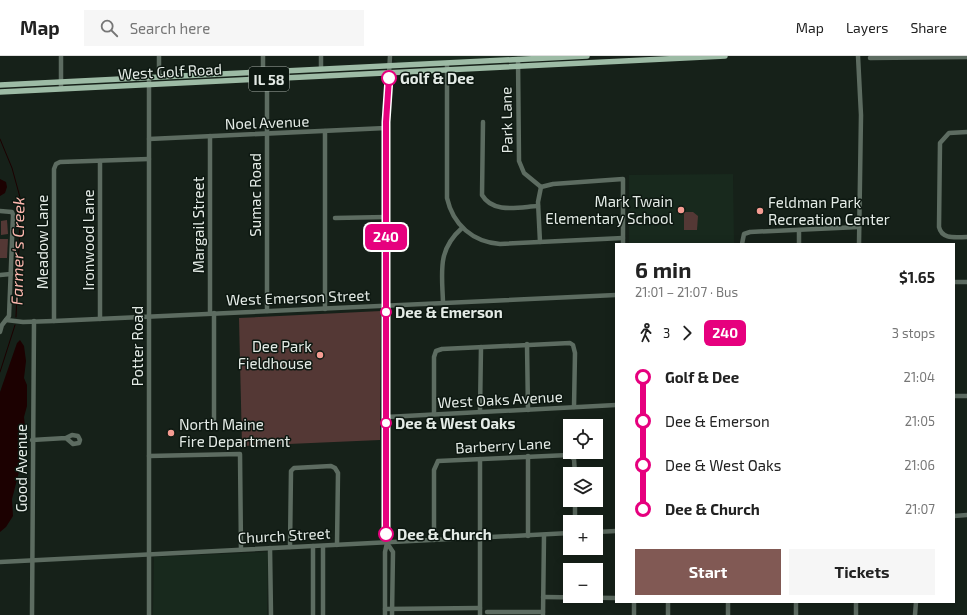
<!DOCTYPE html>
<html lang="en">
<head>
<meta charset="utf-8">
<style>
	body { margin:0; font-family:"Exo 2",sans-serif; background:#f6f6f6; color:#222; height:100vh; display:flex; flex-direction:column; font-size:15px; white-space:nowrap }
	* { box-sizing:border-box; margin:0 }
	p { font-size:13px; color:#767676 }
	.icon { flex:none; width:22px; height:22px; fill:none; stroke:currentColor; stroke-width:2; stroke-linecap:round; stroke-linejoin:round }
	.map { position:relative; flex:1; overflow:hidden }
	.details { position:absolute; left:615px; top:187px; width:340px; height:360px; display:flex; flex-direction:column; background:#fff; border-radius:0px; box-shadow:0 2px 10px #0003 }
	.details>* { flex:none }
	.badge { padding:0 8px; border-radius:6px; font-size:14px; line-height:26px }
	.controls { position:absolute; left:563px; top:363px; display:grid; gap:8px }
	.controls a { display:grid; place-items:center; width:40px; height:40px; border-radius:0px; background:#fff; box-shadow:0 2px 10px #0003; font-size:20px }
	.map>.badge { position:absolute; translate:-50% -50%; box-shadow:0 0 0 2px #fff }
	.legs { display:flex; align-items:center; gap:6px; height:44px; padding:0 20px; font-size:13px }
	.legs p { margin-inline-start:auto }
	.head { display:flex; align-items:center; justify-content:space-between; height:68px; padding:0 20px }
	h1 { font-size:22px; font-weight:700; line-height:30px }
	.primary-button { display:flex; gap:8px; margin-top:auto; padding:8px 20px }
	.primary-button a { flex:1; height:46px; border-radius:0px; background:#815954; color:#fff; font-size:16px; font-weight:700; line-height:46px; text-align:center }
	.primary-button a+a { background:#f6f6f6; color:#222 }
	ul { padding:0 20px; list-style:none }
	li { display:flex; align-items:center; gap:14px; height:44px; font-size:15px }
	li i { display:grid; place-items:center; width:6px; height:100%; margin:0 5px; background:currentColor }
	li i::after { content:''; width:10px; height:10px; margin:-5px; border:3px solid; border-radius:50%; background:#fff }
	li p { margin-inline-start:auto }
	li:first-child i { background:linear-gradient(#0000 50%,currentColor 0) }
	li:last-child i { background:linear-gradient(currentColor 50%,#0000 0) }
	header { display:flex; align-items:center; gap:24px; box-sizing:border-box; height:56px; padding:0 20px; background:#fff; border-bottom:1px solid #e0e0e0 }
	header strong { font-size:19px }
	nav { display:flex; gap:22px; margin-inline-start:auto; font-size:14px }
	.search { width:280px; height:36px; background:#f6f6f6; display:flex; align-items:center; gap:10px; box-sizing:border-box; padding:0 14px; border-radius:0px; color:#767676; font-size:15px }
	.map>svg:first-child { display:block }
	.built { fill:#18291d }
	.green { fill:#543835 }
	.water { fill:#1c0101 }
	.lines { fill:none; stroke-linecap:round; stroke-linejoin:round }
	.stream { stroke:#1c0101; stroke-width:1 }
	.minor { stroke:#5d6c61; stroke-width:4.5 }
	.major { stroke:#9dbba5; stroke-width:5.5 }
	.line-1-casing { stroke:#fff; stroke-width:9 }
	.line-1 { stroke:#e6007e; stroke-width:6 }
	.stop-1-dot { fill:#fff; stroke:#e6007e; stroke-width:2 }
	.poi-dot { fill:#f59c92; stroke:#0d1811; stroke-width:1.5 }
	.labels { text-anchor:middle; dominant-baseline:central; stroke-width:3; stroke-linejoin:round; paint-order:stroke }
	.shield { fill:#0d1811; stroke:#a4aca6; stroke-width:1 }
	.shield-label { font-size:14px; font-weight:bold; fill:#e4ebe6 }
	.street-label { font-size:15px; fill:#e4ebe6; stroke:#0d1811 }
	.stop-label { font-size:15px; font-weight:bold; fill:#e4ebe6; stroke:#0d1811; text-anchor:start }
	.poi-label { font-size:15px; fill:#e4ebe6; stroke:#0d1811; text-anchor:end }
	.water-label { font-size:16px; font-style:italic; fill:#feb8af; stroke:#0d1811 }
</style>
</head>
<body>
<header>
<strong>Map</strong>
<div class="search"><svg class="icon" aria-label="search" viewBox="0 0 24 24"><circle cx="10" cy="10" r="6"/><path d="M15 15l6 6"/></svg>Search here</div>
<nav><a>Map</a><a>Layers</a><a>Share</a></nav>
</header>
<div class="map">
<svg width="967" height="559" viewBox="0 0 967 559">
	<rect width="100%" height="100%" fill="#162119"/>
	<g class="built">
		<polygon points="393,0 538,0 398,7 394,4"/>
		<polygon points="733,118 734,188 629,188 629,119"/>
		<polygon points="268,496 267,559 153,559 154,501"/>
	</g>
	<g class="green">
		<polygon points="684,156 693,156 698,160 697,174 684,174"/>
		<polygon points="7,164 8,178 1,179 1,165"/>
		<polygon points="0,183 8,183 7,202 0,202"/>
		<polygon points="381,255 380,384 242,390 239,262"/>
	</g>
	<g class="water">
		<polygon points="0,123 6,126 7,131 5,137 0,140"/>
		<polygon points="20,284 24,290 26,305 24,322 27,329 27,350 24,361 25,371 19,416 12,443 13,460 6,471 0,476 0,336 17,287"/>
	</g>
	<g class="lines">
		<g class="stream">
			<polyline points="0,83 12,112 21,145 16,261"/>
			<polyline points="0,316 15,269"/>
		</g>
		<g class="minor">
			<polyline points="61,0 61,33"/>
			<polyline points="263,0 263,16"/>
			<polyline points="321,0 321,13"/>
			<polyline points="390,0 386,70 386,479 387,487 393,496 392,559"/>
			<polyline points="858,0 861,59 859,188"/>
			<polyline points="870,2 967,1"/>
			<polyline points="518,3 519,105 524,117 541,131"/>
			<path d="M447,7V142C453,169 473,186 500,188L623,182"/>
			<polyline points="267,16 267,255"/>
			<polyline points="159,21 159,0"/>
			<path d="M483,66L482,139C493,158 519,151 538,150"/>
			<path d="M967,76L949,77L940,87L939,171C942,184 956,181 967,181"/>
			<polyline points="210,80 210,257"/>
			<polyline points="149,83 386,72"/>
			<polyline points="541,131 553,128 623,123 623,188"/>
			<polyline points="0,155 12,156 13,159 9,260 2,269 0,276"/>
			<polyline points="335,162 386,161"/>
			<polyline points="540,186 538,146 541,131"/>
			<polyline points="742,188 744,178 750,176 859,171"/>
			<polyline points="799,188 799,174"/>
			<polyline points="0,219 11,218"/>
			<polyline points="954,226 967,226"/>
			<path d="M443,246C442,216 437,194 462,172"/>
			<polyline points="325,253 325,75"/>
			<polyline points="214,257 214,364"/>
			<polyline points="100,263 100,105"/>
			<polyline points="6,264 23,266 54,265 616,239"/>
			<polyline points="54,265 54,113 56,108 60,106 149,103"/>
			<polyline points="527,288 528,354"/>
			<polyline points="954,340 967,340"/>
			<polyline points="480,356 481,291"/>
			<polyline points="434,358 434,301 436,295 442,293 570,287 573,289 575,297 574,351"/>
			<polyline points="386,361 616,349"/>
			<polyline points="32,384 66,382 73,388 79,387 80,384 78,380 72,379 66,382"/>
			<polyline points="149,400 240,398 241,493"/>
			<polyline points="528,400 528,480"/>
			<polyline points="954,460 967,459"/>
			<polyline points="575,466 575,444"/>
			<polyline points="596,476 616,475"/>
			<polyline points="434,484 434,414 438,405 569,399 574,403 575,418"/>
			<polyline points="313,490 313,559"/>
			<polyline points="323,490 323,559"/>
			<polyline points="290,491 291,415 294,412 331,410 335,412 338,417 337,489"/>
			<polyline points="270,492 271,559"/>
			<polyline points="0,506 570,477"/>
			<polyline points="543,541 616,542"/>
			<polyline points="385,553 480,552"/>
			<polyline points="487,556 543,556"/>
			<polyline points="32,559 34,265"/>
			<polyline points="149,559 149,22"/>
			<polyline points="385,559 385,496 387,487"/>
			<polyline points="480,559 480,403"/>
			<polyline points="543,559 544,479"/>
			<polyline points="634,559 634,546"/>
			<polyline points="668,559 668,546"/>
			<polyline points="728,559 728,546"/>
			<polyline points="796,559 796,546"/>
			<polyline points="856,559 856,546"/>
			<polyline points="915,559 916,546"/>
		</g>
		<g class="major">
			<polyline points="0,29 587,0"/>
			<polyline points="0,36 725,0"/>
		</g>
	</g>
	<g class="lines">
		<defs>
			<polyline id="line-1" points="386,478 386,66 389,22"/>
		</defs>
		<use href="#line-1" class="line-1-casing"/>
		<use href="#line-1" class="line-1"/>
	</g>
	<g class="stop-1-dot">
		<circle cx="389" cy="22" r="7"/>
		<circle cx="386" cy="256" r="5"/>
		<circle cx="386" cy="367" r="5"/>
		<circle cx="386" cy="478" r="7"/>
	</g>
	<g class="poi-dot">
		<circle cx="681" cy="154" r="4"/>
		<circle cx="760" cy="155" r="4"/>
		<circle cx="320" cy="299" r="4"/>
		<circle cx="171" cy="377" r="4"/>
	</g>
	<g class="labels">
		<rect class="shield" x="249" y="11" width="40" height="24" rx="3"/>
		<g class="shield-label">
			<text x="269" y="23">IL 58</text>
		</g>
		<g class="street-label">
			<text transform="translate(170 15) rotate(-3)">West Golf Road</text>
			<text transform="translate(506 64) rotate(-91)">Park Lane</text>
			<text transform="translate(267 66) rotate(-2)">Noel Avenue</text>
			<text transform="translate(255 139) rotate(-90)">Sumac Road</text>
			<text transform="translate(198 169) rotate(-90)">Margail Street</text>
			<text transform="translate(88 184) rotate(-90)">Ironwood Lane</text>
			<text transform="translate(42 186) rotate(-90)">Meadow Lane</text>
			<text transform="translate(298 241) rotate(-2)">West Emerson Street</text>
			<text transform="translate(137 290) rotate(-90)">Potter Road</text>
			<text transform="translate(500 343) rotate(-3)">West Oaks Avenue</text>
			<text transform="translate(503 389) rotate(-3)">Barberry Lane</text>
			<text transform="translate(21 412) rotate(-90)">Good Avenue</text>
			<text transform="translate(284 479) rotate(-3)">Church Street</text>
		</g>
		<g class="stop-label">
			<text x="400" y="22">Golf &amp; Dee</text>
			<text x="395" y="256">Dee &amp; Emerson</text>
			<text x="395" y="367">Dee &amp; West Oaks</text>
			<text x="397" y="478">Dee &amp; Church</text>
		</g>
		<g class="poi-label">
			<text x="673" y="145">Mark Twain<tspan x="673" dy="17">Elementary School</tspan></text>
			<text x="768" y="146" text-anchor="start">Feldman Park<tspan x="768" dy="17">Recreation Center</tspan></text>
			<text x="312" y="290">Dee Park<tspan x="312" dy="17">Fieldhouse</tspan></text>
			<text x="179" y="368" text-anchor="start">North Maine<tspan x="179" dy="17">Fire Department</tspan></text>
		</g>
		<g class="water-label">
			<text transform="translate(17 195) rotate(-89)">Farmer's Creek</text>
		</g>
	</g>
</svg>
<div class="controls">
<a><svg class="icon" aria-label="locate" viewBox="0 0 24 24"><circle cx="12" cy="12" r="6"/><path d="M12 2v4M12 18v4M2 12h4M18 12h4"/></svg></a>
<a><svg class="icon" aria-label="layers" viewBox="0 0 24 24"><path d="M12 4l9 5-9 5-9-5zM3 14l9 5 9-5"/></svg></a>
<a>+</a>
<a>−</a>
</div>
<b class="badge" style="left:386px;top:181px;background:#e6007e;color:#fff">240</b>
<section class="details">
<div class="head"><div><h1>6 min</h1><p>21:01 – 21:07 · Bus</p></div><b>$1.65</b></div>
<div class="legs"><svg class="icon" aria-label="walk" viewBox="0 0 24 24"><circle cx="13" cy="4" r="2"/><path d="M13 8l-2 6 4 7M11 14l-3 7M7 12l3-4h3l4 4"/></svg>3<svg class="icon" aria-label="forward" viewBox="0 0 24 24"><path d="M9 5l7 7-7 7"/></svg><b class="badge" style="background:#e6007e;color:#fff">240</b><p>3 stops</p></div>
<ul>
<li><i style="color:#e6007e"></i><b>Golf &amp; Dee</b><p>21:04</p></li>
<li><i style="color:#e6007e"></i><span>Dee &amp; Emerson</span><p>21:05</p></li>
<li><i style="color:#e6007e"></i><span>Dee &amp; West Oaks</span><p>21:06</p></li>
<li><i style="color:#e6007e"></i><b>Dee &amp; Church</b><p>21:07</p></li>
</ul>
<div class="primary-button"><a>Start</a><a>Tickets</a></div>
</section>
</div>
</body>
</html>
